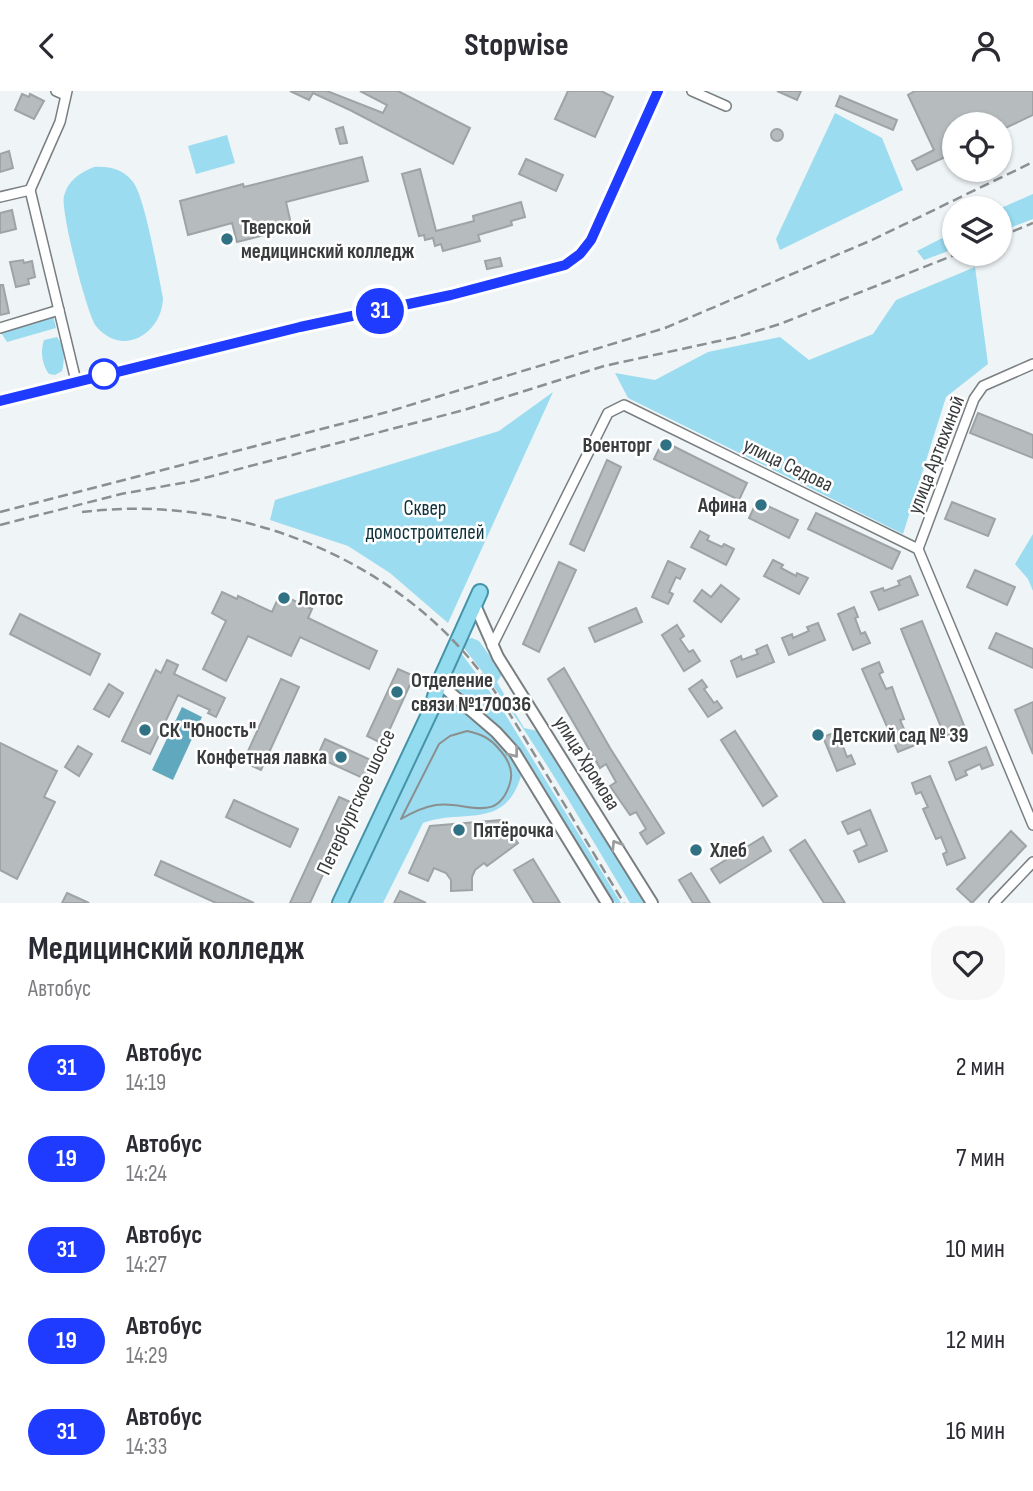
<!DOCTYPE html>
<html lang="ru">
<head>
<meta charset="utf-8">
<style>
	body { margin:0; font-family:"Sofia Sans Condensed",sans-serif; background:#f7f7f7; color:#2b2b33; height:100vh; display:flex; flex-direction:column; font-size:26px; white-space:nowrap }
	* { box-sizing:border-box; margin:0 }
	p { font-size:23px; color:#7c7c81 }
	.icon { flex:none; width:38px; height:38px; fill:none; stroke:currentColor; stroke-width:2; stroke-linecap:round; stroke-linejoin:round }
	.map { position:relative; height:812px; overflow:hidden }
	.side { display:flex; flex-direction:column; background:#fff; flex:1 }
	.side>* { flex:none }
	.badge { padding:0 14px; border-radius:23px; font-size:24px; line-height:46px }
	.controls { position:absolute; left:942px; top:21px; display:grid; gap:14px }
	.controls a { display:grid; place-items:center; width:70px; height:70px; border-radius:50%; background:#fff; box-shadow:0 2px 5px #0004; font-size:35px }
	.map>.badge { position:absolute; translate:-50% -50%; box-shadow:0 0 0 4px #fff }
	.round { display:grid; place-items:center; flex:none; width:74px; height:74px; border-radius:28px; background:#f7f7f7 }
	.overview { display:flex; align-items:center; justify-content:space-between; height:119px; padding:0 28px }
	h1 { font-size:33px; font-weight:700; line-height:52px }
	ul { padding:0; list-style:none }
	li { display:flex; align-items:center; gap:21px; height:91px; padding:0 28px }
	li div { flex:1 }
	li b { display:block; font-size:26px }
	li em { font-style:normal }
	li .badge { min-width:77px; font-weight:700; text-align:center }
	header { display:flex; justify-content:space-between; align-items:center; height:91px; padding:0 28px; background:#fff; font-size:32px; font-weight:700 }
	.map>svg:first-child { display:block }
	.green { fill:#9bdcf0 }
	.water { fill:#60a8bd }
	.building { fill:#b6bcbd; stroke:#9ea4a5; stroke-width:2 }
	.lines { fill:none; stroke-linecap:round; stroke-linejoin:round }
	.minor-casing { stroke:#797e80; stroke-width:12 }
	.tertiary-casing { stroke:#797e80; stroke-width:14 }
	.primary-casing { stroke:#4593a9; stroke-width:18 }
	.minor { stroke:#fff; stroke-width:9 }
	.tertiary { stroke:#fff; stroke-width:10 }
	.primary { stroke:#93dbee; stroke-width:14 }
	.tram { stroke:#8b8f90; stroke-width:2 }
	.rail { stroke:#8b8f90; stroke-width:2.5; stroke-dasharray:10 5; stroke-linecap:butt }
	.oneway { stroke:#9c9d9e }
	.line-casing { stroke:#fff; stroke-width:16 }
	.line { stroke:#1f3bff; stroke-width:10 }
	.poi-dot { fill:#307284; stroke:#fff; stroke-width:2.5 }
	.stop-dot { fill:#fff; stroke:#1f3bff; stroke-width:3.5 }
	.labels { text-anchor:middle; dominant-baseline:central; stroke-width:5; stroke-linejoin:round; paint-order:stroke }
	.poi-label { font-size:21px; font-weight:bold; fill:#393b3c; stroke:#fff; text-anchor:start }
	.street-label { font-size:21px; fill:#393b3c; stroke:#fff }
	.park-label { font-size:21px; fill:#0f333c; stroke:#fff }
</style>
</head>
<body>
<header><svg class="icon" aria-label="back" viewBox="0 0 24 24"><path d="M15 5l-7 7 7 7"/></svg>Stopwise<svg class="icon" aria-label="person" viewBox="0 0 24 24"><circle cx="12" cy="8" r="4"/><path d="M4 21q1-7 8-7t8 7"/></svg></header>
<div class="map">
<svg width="1033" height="812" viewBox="0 0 1033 812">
	<rect width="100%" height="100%" fill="#eff4f6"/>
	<g class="green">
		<polygon points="835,22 882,47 903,99 780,159 776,148"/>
		<polygon points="227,44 235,72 196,83 188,55"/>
		<path d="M94,76C109,75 123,78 133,91C145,106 158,183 163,207C162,243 122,267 96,235C87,224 60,118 64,105C68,89 80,82 94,76Z"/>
		<polygon points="1033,103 1033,128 999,141 999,118"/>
		<polygon points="954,141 954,158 924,169 917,160"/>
		<polygon points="975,176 988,273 946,306 903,443 628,307 615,282 655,289 708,261 780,246 809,269 873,243 896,209"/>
		<polygon points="53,224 56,237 7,251 0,240"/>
		<path d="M57,246C65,256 65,268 62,280L55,284L49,283C42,274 40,260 44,249Z"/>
		<polygon points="553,301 448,532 390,482 348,455 270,429 275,409 499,340"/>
		<polygon points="1033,443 1033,500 1028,488 1015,473"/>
		<path d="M472,547L479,550L500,579L502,583L497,591L524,637L538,640L645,812H630C578,725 527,634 463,556L467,548Z"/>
		<polygon points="461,562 499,613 621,812 615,812 523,665 506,644 454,596 451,584"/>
		<path d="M456,615C480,627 511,659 521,685C505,740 462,717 423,732L383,812H349L351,808L348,802L360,774L366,773L438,619Z"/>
	</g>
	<polygon class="water" points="182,616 202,626 173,689 152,679"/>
	<g class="building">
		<polygon points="290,0 327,0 383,22 387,14 360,0 398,0 470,37 453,73 350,19 313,2 309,9"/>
		<polygon points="568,0 601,0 613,6 595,46 555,28"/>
		<polygon points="777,0 801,0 797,9"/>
		<polygon points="915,0 1033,0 1033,24 999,40 999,33 954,33 954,62 917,79 912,70 934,59 908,4"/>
		<polygon points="22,3 29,6 30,3 44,10 34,28 15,19"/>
		<polygon points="840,5 897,29 893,39 836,15"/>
		<polygon points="343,36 347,52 340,53 336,38"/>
		<circle cx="777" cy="44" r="6"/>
		<polygon points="9,60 13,77 0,81 0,63"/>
		<polygon points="362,66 368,90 286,111 292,137 237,151 232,132 188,144 180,110 243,93 244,96"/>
		<polygon points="526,68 563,84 556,100 519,83"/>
		<polygon points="420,78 436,140 474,130 473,125 521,111 525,126 511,130 512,134 478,144 480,150 443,160 441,153 435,155 433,147 425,149 424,144 419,145 402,83"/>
		<polygon points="12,119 16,138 0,142 0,122"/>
		<polygon points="500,167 502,175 487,178 485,170"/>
		<polygon points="23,169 24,172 32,170 35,186 28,188 29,193 16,196 10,171"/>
		<polygon points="0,194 3,194 9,222 0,224"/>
		<polygon points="978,322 1033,344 1033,367 970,342"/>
		<polygon points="663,350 747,392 739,409 654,368"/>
		<polygon points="607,369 621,376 584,460 570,453"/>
		<polygon points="757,410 798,429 789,447 749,427"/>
		<polygon points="952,411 995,428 988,445 945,428"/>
		<polygon points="816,422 900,461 892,478 808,438"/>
		<polygon points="700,440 709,445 707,449 722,456 724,453 734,458 726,474 691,456"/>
		<polygon points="773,469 783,474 781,477 796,485 797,482 808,487 799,503 764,485"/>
		<polygon points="668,470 685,478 680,488 676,486 669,501 673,503 668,513 652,506"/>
		<polygon points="559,471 576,479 539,561 523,553"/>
		<polygon points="975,479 1015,496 1007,514 967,496"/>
		<polygon points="910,485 918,504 879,519 871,501 883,497 884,500 900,494 898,490"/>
		<polygon points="721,494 739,508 721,531 694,510 702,499 711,506"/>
		<polygon points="222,501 237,508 238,505 272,521 280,503 312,518 308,527 377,560 369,578 300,546 291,565 248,545 226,590 203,578 226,530 212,522"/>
		<polygon points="854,516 858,526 855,527 861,543 865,541 870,552 853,559 838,523"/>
		<polygon points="636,517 642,531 595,551 589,537"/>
		<polygon points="20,523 100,563 90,584 10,543"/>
		<polygon points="922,530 965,637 945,646 901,538"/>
		<polygon points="818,532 825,549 789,564 782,547 792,543 793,547 809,540 807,536"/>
		<polygon points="677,534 684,545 680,548 689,561 693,559 700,570 684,580 662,544"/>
		<polygon points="996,542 1033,558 1033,577 989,557"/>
		<polygon points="767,554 774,571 737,586 731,570 741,565 742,569 758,563 756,559"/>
		<polygon points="167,569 178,574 174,583 225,607 216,626 208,622 210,619 178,604 150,663 122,650 156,579 161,582"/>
		<polygon points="879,571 883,581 879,583 886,598 892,596 896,607 904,628 900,629 907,645 913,642 918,653 898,661 862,578"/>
		<polygon points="564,577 610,657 664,742 647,753 640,742 646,738 636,721 630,724 610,695 616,691 606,673 600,677 548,588"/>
		<polygon points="398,578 414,585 383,653 367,645"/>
		<polygon points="281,588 299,596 261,679 243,671"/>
		<polygon points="702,589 707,596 704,598 714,612 717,610 722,617 708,626 689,598"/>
		<polygon points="109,593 123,602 109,626 94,618"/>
		<polygon points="1033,611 1033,663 1015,619"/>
		<polygon points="841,639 845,648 841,650 847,666 851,664 855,673 837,680 823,646"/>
		<polygon points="735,640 777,705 763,715 721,649"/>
		<polygon points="325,648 375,671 367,689 317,666"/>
		<polygon points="0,652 57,680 44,706 55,711 17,788 0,779"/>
		<polygon points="78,655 92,663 79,685 65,676"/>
		<polygon points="986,656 993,674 982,678 980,673 965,680 967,684 956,689 949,671"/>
		<polygon points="930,685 965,767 947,774 943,763 947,761 941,746 936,748 923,718 928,716 921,701 916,703 912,692"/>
		<polygon points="339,706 355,713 310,812 290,812"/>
		<polygon points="234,709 298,738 290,756 226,726"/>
		<polygon points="870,719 887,760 859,771 854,760 867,754 860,738 848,743 842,731"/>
		<polygon points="501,729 518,752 487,775 484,772 475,779 472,786 472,799 451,800 451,789 446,782 434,777 428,790 409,782 430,735"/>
		<polygon points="1011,740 1026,755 972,812 957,798"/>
		<polygon points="763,746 771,760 720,792 711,778"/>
		<polygon points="805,749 845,812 824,812 790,759"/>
		<polygon points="533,768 560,812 534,812 514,779"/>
		<polygon points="161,770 254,812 216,812 155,784"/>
		<polygon points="691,782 710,812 693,812 679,789"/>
		<polygon points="400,800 426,812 394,812"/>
		<polygon points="67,802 89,812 62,812"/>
	</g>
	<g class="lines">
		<defs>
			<g id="minor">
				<polyline points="56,0 65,4"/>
				<polyline points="67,0 60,31 30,99 76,290"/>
				<polyline points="692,0 726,15"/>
				<polyline points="0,106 30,99"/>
				<polyline points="0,237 59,219"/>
				<polyline points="0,310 300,236 451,204 565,174 580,163 591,149 658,0"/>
				<polyline points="918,458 974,308 983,295 1033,273"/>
				<polyline points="492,555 608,322 624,314 918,458 1033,734"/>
				<polyline points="994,812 1033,771"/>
			</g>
			<g id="tertiary">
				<polyline points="475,514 498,566 652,812"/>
				<polyline points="439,592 496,641 515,662 607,812"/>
			</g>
			<polyline id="primary" points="340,812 431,619 439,592 480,501"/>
		</defs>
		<use href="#minor" class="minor-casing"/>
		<use href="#tertiary" class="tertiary-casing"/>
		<use href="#primary" class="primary-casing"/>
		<use href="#minor" class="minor"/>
		<use href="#tertiary" class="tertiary"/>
		<use href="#primary" class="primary"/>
		<path class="tram" d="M467,640C481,643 490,647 499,658C508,668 514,679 510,692C497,735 465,709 436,714C423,716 413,721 401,728L439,653L450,645Z"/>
		<g class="rail">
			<polyline points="999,146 1033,132"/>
			<polyline points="0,421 387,321 665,237 872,149 1033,71"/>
			<path d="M82,421C228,403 386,461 478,578C502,608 522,643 542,676C569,721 596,767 624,812"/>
			<polyline points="0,434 121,403 193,390 464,319 604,275 737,246 780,233 957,163"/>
		</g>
	</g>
	<defs><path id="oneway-chevron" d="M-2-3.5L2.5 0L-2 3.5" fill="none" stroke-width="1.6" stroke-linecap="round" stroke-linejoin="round" transform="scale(1.75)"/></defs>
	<g class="oneway">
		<use href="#oneway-chevron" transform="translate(514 662) rotate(52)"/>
		<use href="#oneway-chevron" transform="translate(616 754) rotate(-122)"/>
	</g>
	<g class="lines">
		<defs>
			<polyline id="line" points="0,310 300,236 451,204 565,174 580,163 591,149 658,0"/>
		</defs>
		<use href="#line" class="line-casing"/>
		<use href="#line" class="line"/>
	</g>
	<g class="poi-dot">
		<circle cx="227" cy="148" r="7"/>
		<circle cx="666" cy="354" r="7"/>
		<circle cx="761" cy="414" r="7"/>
		<circle cx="284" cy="507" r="7"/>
		<circle cx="397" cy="601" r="7"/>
		<circle cx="145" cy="639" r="7"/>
		<circle cx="818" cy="644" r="7"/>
		<circle cx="341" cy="666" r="7"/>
		<circle cx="459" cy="739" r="7"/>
		<circle cx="696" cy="759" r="7"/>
	</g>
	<circle class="stop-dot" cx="104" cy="283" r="14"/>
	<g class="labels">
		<g class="poi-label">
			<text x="241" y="136">Тверской<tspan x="241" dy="24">медицинский колледж</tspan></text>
			<text x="652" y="354" text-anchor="end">Военторг</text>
			<text x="747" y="414" text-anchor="end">Афина</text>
			<text x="298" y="507">Лотос</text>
			<text x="411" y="589">Отделение<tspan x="411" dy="24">связи №170036</tspan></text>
			<text x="159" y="639">СК "Юность"</text>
			<text x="832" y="644">Детский сад № 39</text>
			<text x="327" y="666" text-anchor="end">Конфетная лавка</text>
			<text x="473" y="739">Пятёрочка</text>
			<text x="710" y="759">Хлеб</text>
		</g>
		<g class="street-label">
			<text transform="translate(936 364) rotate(-69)">улица Артюхиной</text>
			<text transform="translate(788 374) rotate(26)">улица Седова</text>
			<text transform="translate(587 672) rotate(58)">улица Хромова</text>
			<text transform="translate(356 711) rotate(-65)">Петербургское шоссе</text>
		</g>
		<g class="park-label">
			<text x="425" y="417">Сквер<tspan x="425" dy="24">домостроителей</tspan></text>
		</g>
	</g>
</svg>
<div class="controls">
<a><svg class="icon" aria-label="locate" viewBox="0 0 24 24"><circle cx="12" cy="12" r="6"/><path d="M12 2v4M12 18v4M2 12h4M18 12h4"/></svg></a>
<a><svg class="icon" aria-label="layers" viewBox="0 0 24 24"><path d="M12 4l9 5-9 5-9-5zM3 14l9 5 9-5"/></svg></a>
</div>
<b class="badge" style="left:380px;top:220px;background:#1f3bff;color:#fff">31</b>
</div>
<section class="side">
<div class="overview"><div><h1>Медицинский колледж</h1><p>Автобус</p></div><a class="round"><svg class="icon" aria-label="heart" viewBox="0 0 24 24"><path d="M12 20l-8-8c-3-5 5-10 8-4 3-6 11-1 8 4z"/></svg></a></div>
<ul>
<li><span class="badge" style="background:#1f3bff;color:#fff">31</span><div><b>Автобус</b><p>14:19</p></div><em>2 мин</em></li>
<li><span class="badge" style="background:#1f3bff;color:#fff">19</span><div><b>Автобус</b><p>14:24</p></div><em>7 мин</em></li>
<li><span class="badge" style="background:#1f3bff;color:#fff">31</span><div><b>Автобус</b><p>14:27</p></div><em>10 мин</em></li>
<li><span class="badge" style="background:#1f3bff;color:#fff">19</span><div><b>Автобус</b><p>14:29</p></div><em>12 мин</em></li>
<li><span class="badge" style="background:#1f3bff;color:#fff">31</span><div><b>Автобус</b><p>14:33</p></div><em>16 мин</em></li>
</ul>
</section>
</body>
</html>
